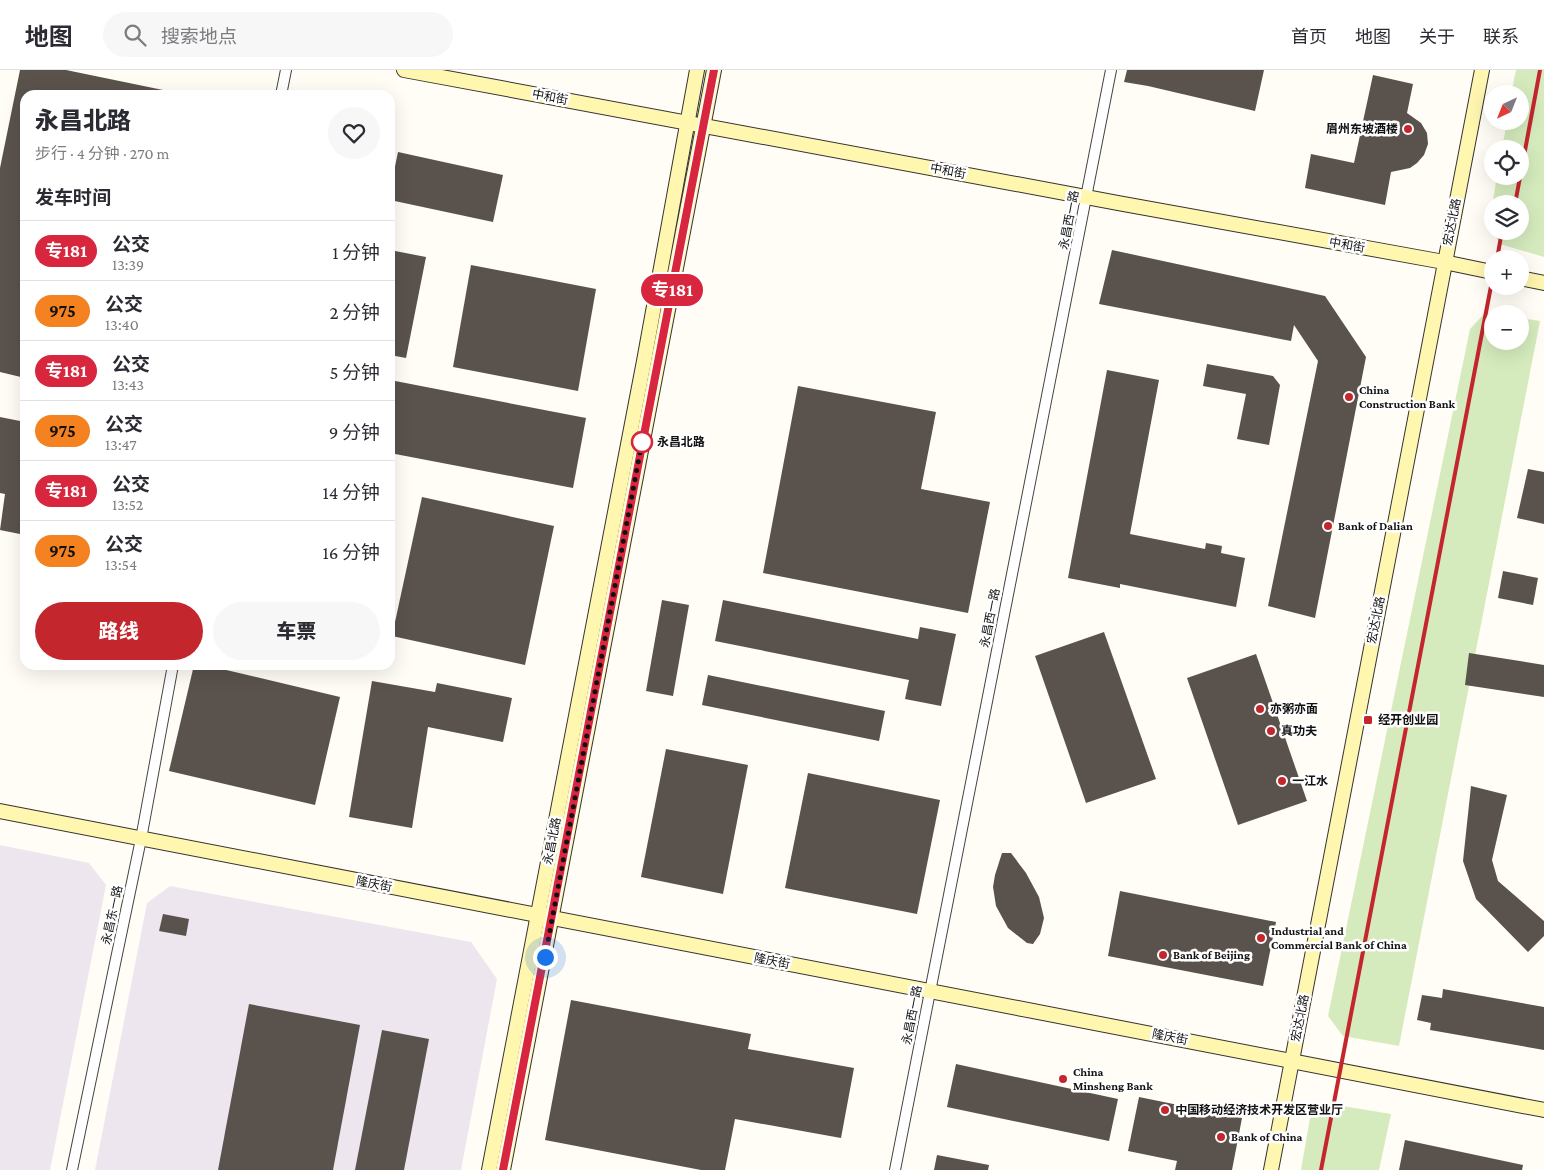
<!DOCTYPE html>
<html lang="zh">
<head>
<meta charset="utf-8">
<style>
	body { margin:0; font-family:"Crimson Pro","Noto Sans SC",serif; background:#f7f7f7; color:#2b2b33; height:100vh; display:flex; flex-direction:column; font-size:19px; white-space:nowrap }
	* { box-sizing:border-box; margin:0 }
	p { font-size:16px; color:#7c7c81 }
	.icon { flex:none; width:28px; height:28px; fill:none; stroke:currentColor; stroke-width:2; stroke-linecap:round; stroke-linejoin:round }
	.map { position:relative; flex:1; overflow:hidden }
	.drawer { position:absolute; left:20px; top:20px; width:375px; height:580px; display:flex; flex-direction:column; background:#fff; border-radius:15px; box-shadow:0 5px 20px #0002 }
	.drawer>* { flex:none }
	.badge { padding:0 10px; border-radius:16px; font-size:18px; line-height:32px }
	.needle { width:32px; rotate:223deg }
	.fabs { position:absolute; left:1484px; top:15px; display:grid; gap:10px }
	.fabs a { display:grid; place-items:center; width:45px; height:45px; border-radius:50%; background:#fff; box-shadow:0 5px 20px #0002; font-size:25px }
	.you { position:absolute; width:25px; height:25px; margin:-12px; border:4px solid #fff; border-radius:50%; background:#1a73e8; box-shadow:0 0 0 8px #1a73e833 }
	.map>.badge { position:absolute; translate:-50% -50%; box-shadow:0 0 0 2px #fff }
	h2 { padding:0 15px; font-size:19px; line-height:45px }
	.round { display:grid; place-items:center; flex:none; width:52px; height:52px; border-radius:26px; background:#f7f7f7 }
	.head { display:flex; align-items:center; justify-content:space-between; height:85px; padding:0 15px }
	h1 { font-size:24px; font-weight:800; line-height:38px }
	.action { display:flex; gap:10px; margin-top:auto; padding:10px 15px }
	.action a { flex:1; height:58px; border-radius:30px; background:#c4262e; color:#fff; font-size:20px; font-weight:800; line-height:58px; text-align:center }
	.action a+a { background:#f7f7f7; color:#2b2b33 }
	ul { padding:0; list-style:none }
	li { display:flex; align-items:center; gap:15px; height:60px; padding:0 15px; border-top:1px solid #e1e1e2 }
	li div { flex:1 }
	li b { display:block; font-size:19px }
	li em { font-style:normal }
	li .badge { min-width:55px; font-weight:700; text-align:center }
	header { display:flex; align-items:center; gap:30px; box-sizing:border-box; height:70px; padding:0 25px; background:#fff; border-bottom:1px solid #e1e1e2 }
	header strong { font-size:24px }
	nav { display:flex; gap:28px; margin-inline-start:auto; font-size:18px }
	.search { width:350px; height:45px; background:#f7f7f7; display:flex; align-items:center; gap:12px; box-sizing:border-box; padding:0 18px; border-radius:28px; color:#7c7c81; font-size:19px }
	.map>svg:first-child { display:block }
	.industrial { fill:#eee6ef }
	.green { fill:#d5ebbd }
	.building { fill:#5a524d }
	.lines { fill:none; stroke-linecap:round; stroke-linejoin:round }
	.street-casing { stroke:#444; stroke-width:12 }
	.secondary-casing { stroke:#333; stroke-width:16 }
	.street { stroke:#fff; stroke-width:10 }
	.secondary { stroke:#fff6b0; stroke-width:14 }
	.rail { stroke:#c4262e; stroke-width:4 }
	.line-casing { stroke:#fff; stroke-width:11 }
	.line { stroke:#d7263d; stroke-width:8 }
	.walk { stroke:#111; stroke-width:5; stroke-dasharray:0 9 }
	.poi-dot { fill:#c4262e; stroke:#fff; stroke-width:2 }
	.stop-dot { fill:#fff; stroke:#d7263d; stroke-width:2.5 }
	.labels { text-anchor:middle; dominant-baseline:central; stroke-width:5; stroke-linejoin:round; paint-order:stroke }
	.street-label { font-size:12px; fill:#111; stroke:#fff }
	.poi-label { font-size:12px; font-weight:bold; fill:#111; stroke:#fff; text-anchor:start }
	.stop-label { font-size:12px; font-weight:bold; fill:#111; stroke:#fff; text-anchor:start }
</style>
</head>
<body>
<header>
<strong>地图</strong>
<div class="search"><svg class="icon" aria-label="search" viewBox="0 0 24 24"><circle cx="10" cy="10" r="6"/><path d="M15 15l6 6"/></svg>搜索地点</div>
<nav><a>首页</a><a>地图</a><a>关于</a><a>联系</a></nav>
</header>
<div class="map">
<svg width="1544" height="1100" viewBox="0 0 1544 1100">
	<rect width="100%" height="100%" fill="#fffdf5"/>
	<g class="industrial">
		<polygon points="0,775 89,793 106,815 50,1100 0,1100"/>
		<polygon points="170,816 471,872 497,909 461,1100 95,1100 147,833"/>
	</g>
	<g class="green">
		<polygon points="1516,0 1544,0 1544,187 1500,174 1493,161 1520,161 1520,134 1492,134 1492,161 1489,154 1497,106 1520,106 1520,79 1502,79 1507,51 1520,51 1520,24 1511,24"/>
		<polygon points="1485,243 1492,244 1492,271 1520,271 1520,248 1540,251 1399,976 1343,966 1328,946 1470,259"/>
		<polygon points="1330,1034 1391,1044 1379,1100 1301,1100 1310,1048"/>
	</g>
	<g class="building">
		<polygon points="20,0 66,0 163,20 162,25 25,25 25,308 0,302 0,98"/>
		<polygon points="1127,0 1264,0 1255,41 1148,16 1124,12"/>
		<polygon points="1373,5 1413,14 1407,43 1421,53 1427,63 1428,74 1424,85 1417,93 1410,98 1391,102 1385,135 1305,118 1311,84 1354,93"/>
		<polygon points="398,82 503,105 493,152 390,130 390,121"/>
		<polygon points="390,180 426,187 406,288 390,285"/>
		<polygon points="1112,180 1325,226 1366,287 1315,548 1268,536 1318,291 1294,255 1291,271 1099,234"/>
		<polygon points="471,195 596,219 578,321 453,297"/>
		<polygon points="1207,294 1273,306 1280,315 1269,375 1237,369 1246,324 1203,316"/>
		<polygon points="1107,300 1159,310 1130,464 1205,479 1206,473 1222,476 1221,483 1245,488 1236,537 1120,514 1120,518 1068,508"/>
		<polygon points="390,310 586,348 573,418 390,383"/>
		<polygon points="798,316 936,342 921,419 990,432 968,543 763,503"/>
		<polygon points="0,347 25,352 25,465 0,460 5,424 0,423"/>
		<polygon points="1528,399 1544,402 1544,454 1517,448"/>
		<polygon points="422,427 554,456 525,595 392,566"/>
		<polygon points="1503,501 1538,508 1533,535 1498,528"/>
		<polygon points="662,530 689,535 673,626 646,621"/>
		<polygon points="723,530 918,569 920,557 956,564 941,636 905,629 909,610 715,571"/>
		<polygon points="1104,562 1156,709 1086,733 1035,586"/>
		<polygon points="1469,583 1544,595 1544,627 1465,615"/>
		<polygon points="1256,584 1307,731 1238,755 1187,608"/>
		<polygon points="194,595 205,595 340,627 315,735 169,701"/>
		<polygon points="708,605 885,641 879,671 702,635"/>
		<polygon points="372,611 435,622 437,613 512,628 503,672 428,657 412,758 349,747"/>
		<polygon points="666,679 748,695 723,824 641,807"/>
		<polygon points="808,703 940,730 917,844 785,818"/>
		<polygon points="1471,716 1507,725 1492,790 1498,811 1544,851 1544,866 1528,882 1476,829 1463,791"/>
		<polygon points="1002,783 1011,783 1026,803 1039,827 1044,848 1040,864 1033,874 1027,873 1008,858 996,836 993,817 995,805"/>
		<polygon points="1120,821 1276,852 1263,916 1108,886"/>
		<polygon points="163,844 189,849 186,866 159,861"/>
		<polygon points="1443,919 1544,937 1544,980 1430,960 1431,953 1417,950 1422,925 1442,928"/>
		<polygon points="571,930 751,964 748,979 854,998 841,1068 735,1049 725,1100 701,1100 545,1070"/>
		<polygon points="249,934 360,955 333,1100 218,1100"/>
		<polygon points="382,960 429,969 404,1100 355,1100"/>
		<polygon points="956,994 1118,1029 1109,1071 947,1037"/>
		<polygon points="1139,1027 1242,1048 1232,1100 1175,1100 1177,1091 1128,1081"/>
		<polygon points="1405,1070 1523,1095 1522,1100 1399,1100"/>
		<polygon points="937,1085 989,1095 988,1100 934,1100"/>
	</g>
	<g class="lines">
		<defs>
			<g id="street">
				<polyline points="281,25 286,0"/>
				<polyline points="72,1100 141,769 173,595"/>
				<polyline points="895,1100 1111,0"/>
			</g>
			<g id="secondary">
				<path d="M404,0C751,65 1097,130 1444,192L1492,202"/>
				<polyline points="1520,208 1544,213"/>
				<polyline points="0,741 1544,1040"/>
				<polyline points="489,1100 644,291 697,0"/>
				<polyline points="503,1100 714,0"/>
				<polyline points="1271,1100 1482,0"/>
			</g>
		</defs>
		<use href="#street" class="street-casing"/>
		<use href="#secondary" class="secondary-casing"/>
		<use href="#street" class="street"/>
		<use href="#secondary" class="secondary"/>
		<g class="rail">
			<polyline points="1515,134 1540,0"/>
			<polyline points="1497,189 1502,161"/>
			<polyline points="1321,1100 1492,211"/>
		</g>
	</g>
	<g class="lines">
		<defs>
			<polyline id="line" points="503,1100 714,0"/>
		</defs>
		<use href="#line" class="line-casing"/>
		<use href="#line" class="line"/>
		<polyline class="walk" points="545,887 642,372"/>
	</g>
	<g class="poi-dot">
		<circle cx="1408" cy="59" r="5"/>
		<circle cx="1349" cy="327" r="5"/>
		<circle cx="1328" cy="456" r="5"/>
		<circle cx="1260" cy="639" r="5"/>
		<rect x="1363" y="645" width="10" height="10" rx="2.5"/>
		<circle cx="1271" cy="661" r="5"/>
		<circle cx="1282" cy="711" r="5"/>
		<circle cx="1261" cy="868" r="5"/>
		<circle cx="1163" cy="885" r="5"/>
		<circle cx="1063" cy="1009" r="5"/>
		<circle cx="1165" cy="1040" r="5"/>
		<circle cx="1221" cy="1067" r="5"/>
	</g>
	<circle class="stop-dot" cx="642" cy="372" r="10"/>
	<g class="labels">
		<g class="street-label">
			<text transform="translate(550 27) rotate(11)">中和街</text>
			<text transform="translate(948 101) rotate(11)">中和街</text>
			<text transform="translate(1069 150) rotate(-79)">永昌西一路</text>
			<text transform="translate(1452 152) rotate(-79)">宏达北路</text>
			<text transform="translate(1347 175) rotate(10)">中和街</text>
			<text transform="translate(990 548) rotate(-79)">永昌西一路</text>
			<text transform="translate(1376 550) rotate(-79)">宏达北路</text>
			<text transform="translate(552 771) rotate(-79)">永昌北路</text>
			<text transform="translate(374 814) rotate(11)">隆庆街</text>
			<text transform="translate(112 845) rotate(-78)">永昌东一路</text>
			<text transform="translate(772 891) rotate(11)">隆庆街</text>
			<text transform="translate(912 945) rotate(-79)">永昌西一路</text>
			<text transform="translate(1300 948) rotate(-79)">宏达北路</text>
			<text transform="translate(1170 967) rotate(11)">隆庆街</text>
		</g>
		<g class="poi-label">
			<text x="1398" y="59" text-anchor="end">眉州东坡酒楼</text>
			<text x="1359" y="320">China<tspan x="1359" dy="14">Construction Bank</tspan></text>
			<text x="1338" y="456">Bank of Dalian</text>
			<text x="1270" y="639">亦粥亦面</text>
			<text x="1378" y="650">经开创业园</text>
			<text x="1281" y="661">真功夫</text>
			<text x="1292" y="711">一江水</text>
			<text x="1271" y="861">Industrial and<tspan x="1271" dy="14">Commercial Bank of China</tspan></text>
			<text x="1173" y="885">Bank of Beijing</text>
			<text x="1073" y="1002">China<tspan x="1073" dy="14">Minsheng Bank</tspan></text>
			<text x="1175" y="1040">中国移动经济技术开发区营业厅</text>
			<text x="1231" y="1067">Bank of China</text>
		</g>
		<g class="stop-label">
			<text x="657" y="372">永昌北路</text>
		</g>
	</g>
</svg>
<div class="fabs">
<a><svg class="needle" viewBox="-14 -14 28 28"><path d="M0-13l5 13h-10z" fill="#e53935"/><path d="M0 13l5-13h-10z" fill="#7c7c81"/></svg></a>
<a><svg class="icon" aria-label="locate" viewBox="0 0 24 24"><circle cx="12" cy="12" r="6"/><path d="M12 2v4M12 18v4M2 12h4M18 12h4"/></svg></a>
<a><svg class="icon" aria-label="layers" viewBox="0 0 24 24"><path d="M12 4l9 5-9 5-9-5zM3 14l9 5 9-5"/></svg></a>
<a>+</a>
<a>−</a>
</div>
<div class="you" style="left:545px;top:887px"></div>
<b class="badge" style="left:672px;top:220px;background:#d7263d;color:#fff">专181</b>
<section class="drawer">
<div class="head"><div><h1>永昌北路</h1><p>步行 · 4 分钟 · 270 m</p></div><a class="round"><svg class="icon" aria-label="heart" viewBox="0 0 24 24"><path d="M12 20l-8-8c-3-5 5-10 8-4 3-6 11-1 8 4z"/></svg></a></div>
<h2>发车时间</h2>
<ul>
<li><span class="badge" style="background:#d7263d;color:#fff">专181</span><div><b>公交</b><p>13:39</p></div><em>1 分钟</em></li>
<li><span class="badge" style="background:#f58220;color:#111">975</span><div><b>公交</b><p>13:40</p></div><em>2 分钟</em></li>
<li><span class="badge" style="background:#d7263d;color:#fff">专181</span><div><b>公交</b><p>13:43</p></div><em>5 分钟</em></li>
<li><span class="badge" style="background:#f58220;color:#111">975</span><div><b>公交</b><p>13:47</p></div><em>9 分钟</em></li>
<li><span class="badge" style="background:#d7263d;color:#fff">专181</span><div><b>公交</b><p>13:52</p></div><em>14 分钟</em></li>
<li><span class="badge" style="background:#f58220;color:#111">975</span><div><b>公交</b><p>13:54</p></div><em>16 分钟</em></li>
</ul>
<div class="action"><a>路线</a><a>车票</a></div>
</section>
</div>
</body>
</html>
